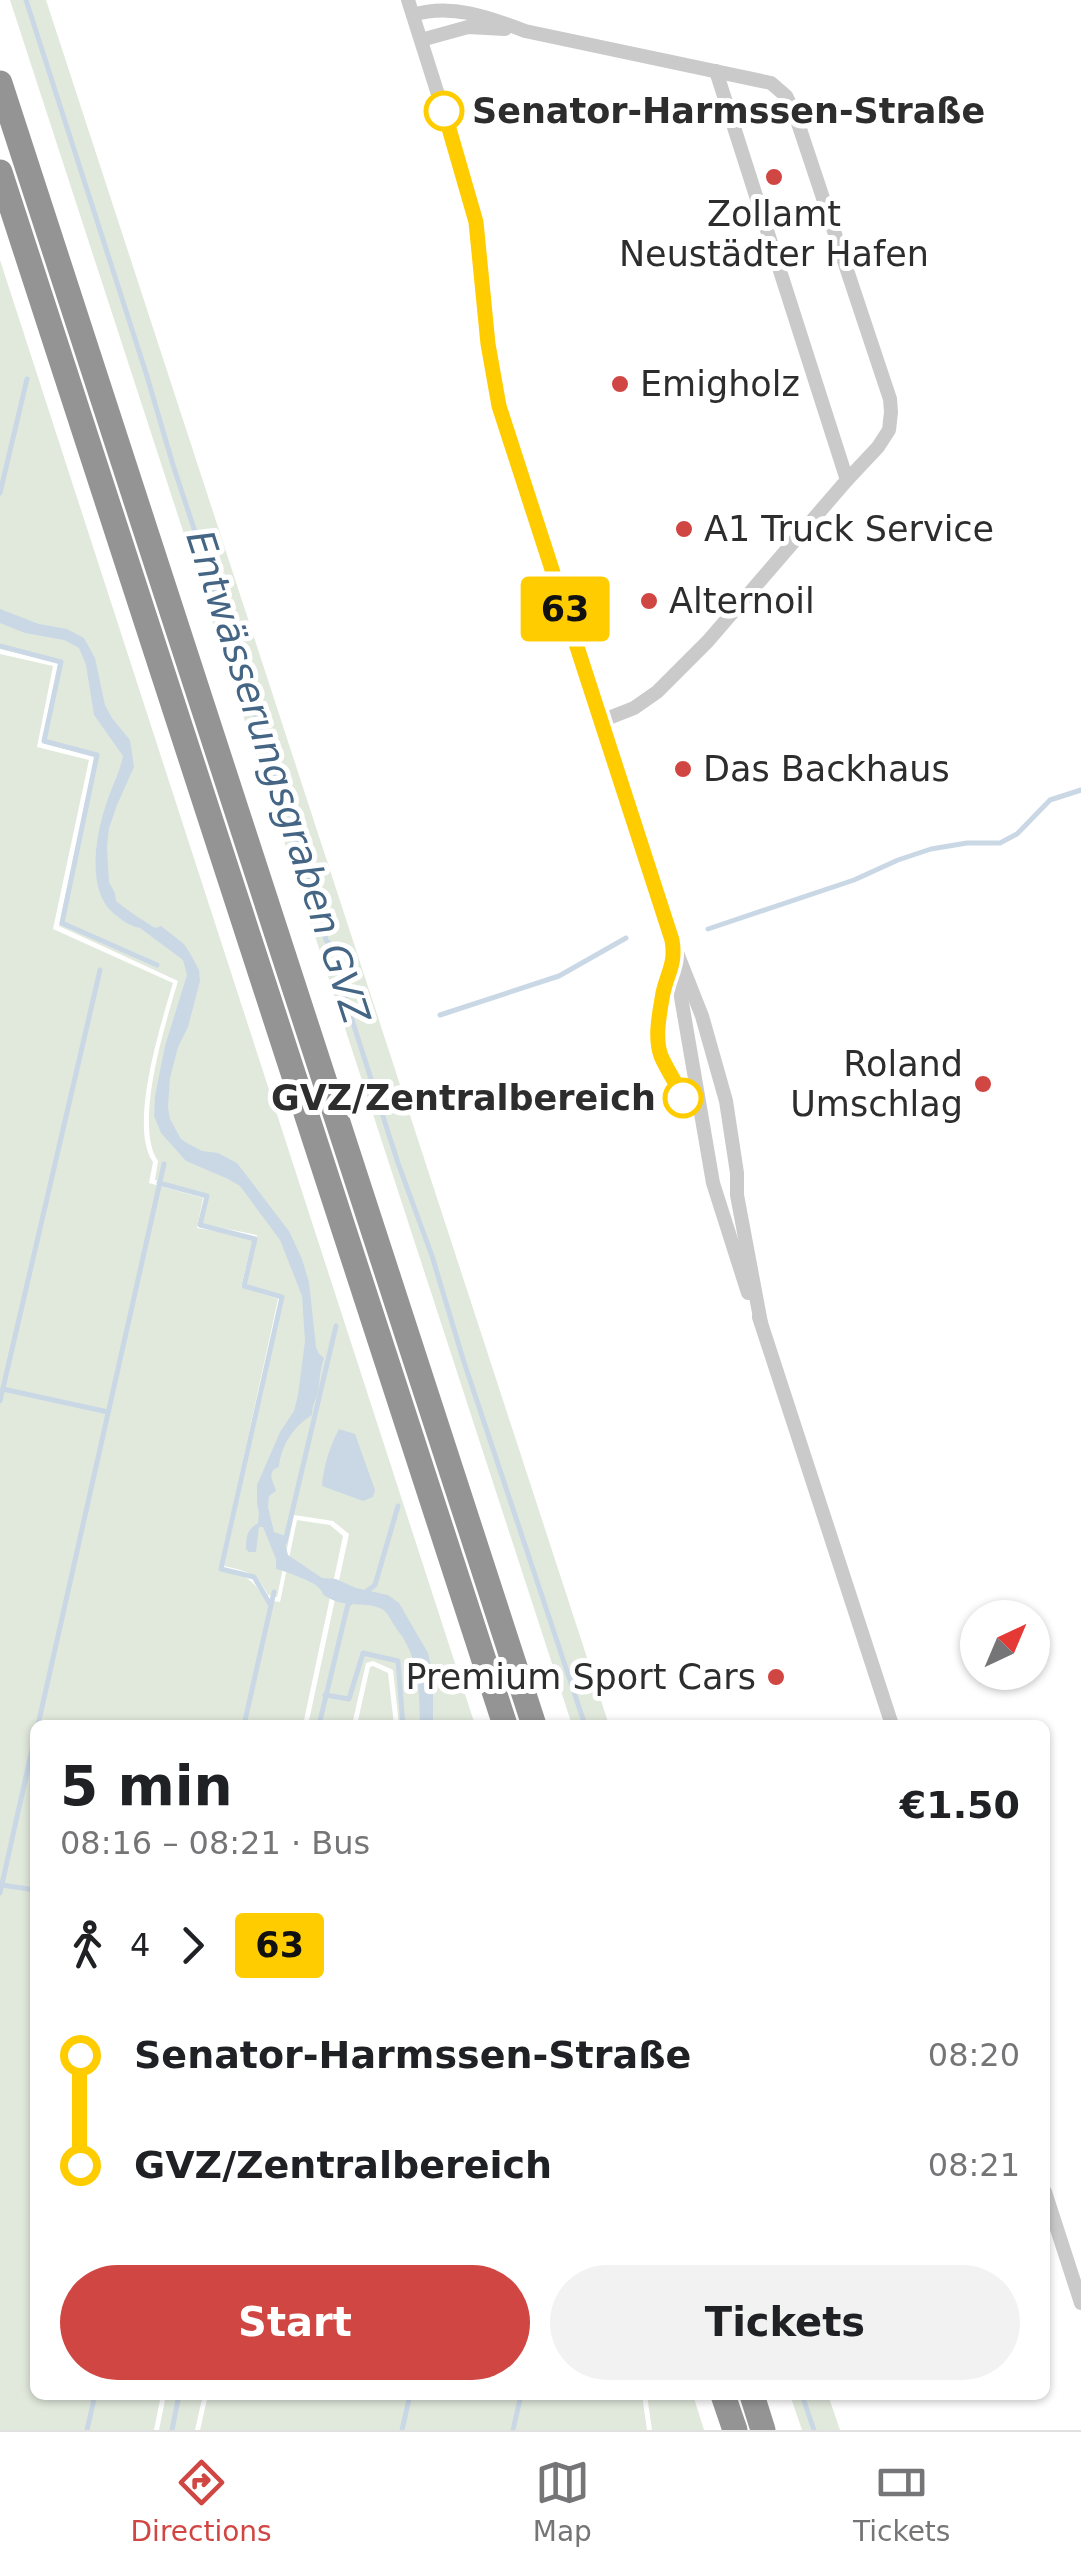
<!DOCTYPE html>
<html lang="en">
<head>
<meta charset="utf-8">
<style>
	body { margin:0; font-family:"DejaVu Sans",sans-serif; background:#f2f2f2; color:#202124; height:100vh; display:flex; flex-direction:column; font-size:38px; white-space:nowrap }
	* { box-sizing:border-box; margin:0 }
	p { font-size:32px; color:#757577 }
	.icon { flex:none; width:55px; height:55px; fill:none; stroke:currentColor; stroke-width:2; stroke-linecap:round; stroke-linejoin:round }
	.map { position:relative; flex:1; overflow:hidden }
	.side { position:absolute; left:30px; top:1720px; width:1020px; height:680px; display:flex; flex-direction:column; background:#fff; border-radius:15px; box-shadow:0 2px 8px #0004 }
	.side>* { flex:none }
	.badge { padding:0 20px; border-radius:8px; font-size:35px; line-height:65px }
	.needle { width:65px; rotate:44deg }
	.controls { position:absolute; left:960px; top:1600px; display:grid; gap:20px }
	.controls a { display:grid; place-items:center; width:90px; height:90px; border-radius:50%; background:#fff; box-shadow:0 2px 8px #0004; font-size:50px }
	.map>.badge { position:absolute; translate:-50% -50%; box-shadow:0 0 0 5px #fff }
	.legs { display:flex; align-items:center; gap:15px; height:110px; padding:0 30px; font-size:32px }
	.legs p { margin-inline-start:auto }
	.summary { display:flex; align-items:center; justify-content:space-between; height:170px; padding:0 30px }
	h1 { font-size:55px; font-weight:800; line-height:75px }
	.primary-button { display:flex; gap:20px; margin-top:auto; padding:20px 30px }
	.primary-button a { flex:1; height:115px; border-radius:60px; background:#d04642; color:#fff; font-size:40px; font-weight:800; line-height:115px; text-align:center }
	.primary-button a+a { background:#f2f2f2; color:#202124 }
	ul { padding:0 30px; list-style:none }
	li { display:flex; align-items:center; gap:35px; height:110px; font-size:38px }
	li i { display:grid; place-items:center; width:15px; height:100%; margin:0 12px; background:currentColor }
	li i::after { content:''; width:25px; height:25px; margin:-12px; border:8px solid; border-radius:50%; background:#fff }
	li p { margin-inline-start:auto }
	li:first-child i { background:linear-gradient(#0000 50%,currentColor 0) }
	li:last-child i { background:linear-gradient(currentColor 50%,#0000 0) }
	.dock { display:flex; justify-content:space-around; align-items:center; height:140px; border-top:2px solid #e0e0e0; background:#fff; font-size:28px; color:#757577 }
	.dock a { display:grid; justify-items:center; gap:5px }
	.dock .active { color:#d04642 }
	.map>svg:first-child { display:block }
	.green { fill:#e1e9dc }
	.water { fill:#cad8e6 }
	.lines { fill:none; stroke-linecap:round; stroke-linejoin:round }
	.stream { stroke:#cad8e6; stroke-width:5 }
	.minor { stroke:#cacaca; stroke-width:14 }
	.motorway { stroke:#949494; stroke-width:25 }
	.line-1-casing { stroke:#fff; stroke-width:22 }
	.line-1 { stroke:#fc0; stroke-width:15 }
	.stop-1-dot { fill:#fff; stroke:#fc0; stroke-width:5 }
	.poi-dot { fill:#d04642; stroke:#fff; stroke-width:4 }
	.labels { text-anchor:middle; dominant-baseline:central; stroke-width:10; stroke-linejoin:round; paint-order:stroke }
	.stop-label { font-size:35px; font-weight:bold; fill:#2d2d2d; stroke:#fff; text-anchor:start }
	.poi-label { font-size:35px; fill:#2d2d2d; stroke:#fff; text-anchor:start }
	.water-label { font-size:38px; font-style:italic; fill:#456585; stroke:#fff }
</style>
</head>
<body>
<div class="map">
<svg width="1081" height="2430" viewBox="0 0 1081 2430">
	<rect width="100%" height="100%" fill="#fff"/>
	<g class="green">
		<polygon points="10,0 46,0 609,1725 572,1725"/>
		<path d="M0,260L475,1725H399L393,1670L373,1661L366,1663L352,1725H308L349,1534L333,1521L294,1515L277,1597L268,1595C256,1572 249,1572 224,1566L284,1296L246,1284L257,1235L202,1224L208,1195L155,1180L158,1161C133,1125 166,1022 178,981L59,926L95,757L42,743L58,663L0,649Z"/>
		<path d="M0,654L53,666L37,747L89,760L53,929L173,983C161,1024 128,1127 153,1162L149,1183L203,1198L197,1228L253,1238L241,1287L278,1299L219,1570C244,1576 251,1575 265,1600L280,1602L297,1520L330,1525L343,1536L303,1725H35V2395H161L154,2430H0Z"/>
		<polygon points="373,1666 388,1673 394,1725 357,1725 370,1667"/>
		<polygon points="166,2395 203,2395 195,2430 159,2430"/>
		<polygon points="208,2395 642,2395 647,2430 200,2430"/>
		<polygon points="647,2395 693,2395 704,2430 652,2430"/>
		<polygon points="790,2395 828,2395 840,2430 802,2430"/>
	</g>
	<g class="water">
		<path d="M0,609L39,624L67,629L84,638L95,658L105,705L112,718L130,740L134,767L117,805L109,828L107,847L109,882L115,893L116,901C128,911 142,920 155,928L161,926L184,944L191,955L199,970L200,981L188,1027L178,1047L170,1078L168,1107L170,1119L181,1139L187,1143L202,1151L218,1153L237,1163L289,1231L302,1259L309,1282L316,1347L319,1354L324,1358C320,1370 320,1379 318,1391C316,1400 312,1405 312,1415C294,1426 281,1445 279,1467C265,1472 274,1482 276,1491L269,1496L268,1507L274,1532L288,1537L285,1543L288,1555L322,1578L336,1579L356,1588L388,1595L399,1603L428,1653L433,1675V1725H420C419,1689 420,1658 396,1628C392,1623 388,1612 382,1609C366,1601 345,1608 329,1598C319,1593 326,1595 318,1587C314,1582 282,1570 276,1569V1559L263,1527H259L256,1552H249L246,1549C246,1536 247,1530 258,1523L259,1514L257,1502V1485L280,1432L294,1411L298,1395L305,1341L302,1296L280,1240L240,1186L228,1179L186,1161L161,1133L154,1116L155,1096L165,1046L187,975L183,960L140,928C129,926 122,920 113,913C87,890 95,838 105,808C110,790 119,775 123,756L94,715L86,665L79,648L64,640L25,633L0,623Z"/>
		<path d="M339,1429L355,1434L375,1490L373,1497L363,1501L322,1486C323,1467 330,1446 339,1429Z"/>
	</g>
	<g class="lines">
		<g class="stream">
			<polyline points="26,0 146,373 173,465 309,877 326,940 340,956 346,1001 398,1163 432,1256 463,1359 585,1725"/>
			<polyline points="0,493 27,379"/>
			<polyline points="0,646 61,662 44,741 97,755 62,923 157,965"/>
			<polyline points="708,929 854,880 898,860 931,849 967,843 1000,843 1017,834 1050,800 1081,790"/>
			<polyline points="440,1015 559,976 626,938"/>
			<polyline points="159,1183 207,1196 200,1225 255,1239 244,1286 282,1297 221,1569 254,1577 270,1604"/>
			<polyline points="3,1389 108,1412"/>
			<polyline points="0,1401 100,970"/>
			<polyline points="285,1542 336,1326"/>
			<polyline points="363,1594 375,1585 398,1506"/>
			<polyline points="325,1695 349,1699 363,1653 398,1661 403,1725"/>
			<polyline points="38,1725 164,1164"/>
			<polyline points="244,1725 274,1592"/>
			<polyline points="319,1725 348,1604 350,1603"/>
			<polyline points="2,1885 35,1890"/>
			<polyline points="0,1893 35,1736"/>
			<polyline points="802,2395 814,2430"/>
			<polyline points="87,2430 95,2395"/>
			<polyline points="172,2430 179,2395"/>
			<polyline points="402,2430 410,2395"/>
			<polyline points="513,2430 521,2395"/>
		</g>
		<g class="minor">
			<polyline points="408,0 462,170 476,222 488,344 499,406 672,940 702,1016 726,1101 737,1173 737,1195 761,1323"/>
			<path d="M413,15C450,3 489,17 525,31L771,83L786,96L795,114L890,399L891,412L889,430L878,447L847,480L708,641L657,692L634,708L601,721"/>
			<polyline points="421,40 468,27 505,29"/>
			<polyline points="716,71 847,480"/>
			<polyline points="676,968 713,1183 748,1293"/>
			<polyline points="759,1317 892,1725"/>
			<polyline points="1045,2192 1081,2303"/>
		</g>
		<g class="motorway">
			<polyline points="0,83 534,1725"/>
			<polyline points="0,172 505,1725"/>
			<polyline points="723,2395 735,2430"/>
			<polyline points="752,2395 763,2430"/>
		</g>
	</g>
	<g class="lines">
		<defs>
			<path id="line-1" d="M444,111L476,222L488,344L499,406L672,940C676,964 668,971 663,993C660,1011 654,1037 661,1056C667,1070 677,1084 683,1098"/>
		</defs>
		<use href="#line-1" class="line-1-casing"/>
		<use href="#line-1" class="line-1"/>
	</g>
	<g class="stop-1-dot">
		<circle cx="444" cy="111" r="18"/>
		<circle cx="683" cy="1098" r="18"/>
	</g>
	<g class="poi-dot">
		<circle cx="774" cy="177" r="10"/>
		<circle cx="620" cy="384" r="10"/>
		<circle cx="684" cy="529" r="10"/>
		<circle cx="649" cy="601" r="10"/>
		<circle cx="683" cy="769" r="10"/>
		<circle cx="983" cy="1084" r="10"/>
		<circle cx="776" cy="1677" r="10"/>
	</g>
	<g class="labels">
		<g class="stop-label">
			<text x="472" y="111">Senator-Harmssen-Straße</text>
			<text x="656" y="1098" text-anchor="end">GVZ/Zentralbereich</text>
		</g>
		<g class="poi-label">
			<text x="774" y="214" text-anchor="middle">Zollamt<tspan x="774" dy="40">Neustädter Hafen</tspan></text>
			<text x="640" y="384">Emigholz</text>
			<text x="704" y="529">A1 Truck Service</text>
			<text x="669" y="601">Alternoil</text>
			<text x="703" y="769">Das Backhaus</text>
			<text x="963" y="1064" text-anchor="end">Roland<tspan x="963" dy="40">Umschlag</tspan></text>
			<text x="756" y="1677" text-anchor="end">Premium Sport Cars</text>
		</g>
		<g class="water-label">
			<text transform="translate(278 777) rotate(72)">Entwässerungsgraben GVZ</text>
		</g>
	</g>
</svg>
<div class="controls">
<a><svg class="needle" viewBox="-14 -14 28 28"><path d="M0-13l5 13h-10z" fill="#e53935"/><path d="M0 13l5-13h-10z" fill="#757577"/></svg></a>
</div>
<b class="badge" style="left:565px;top:609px;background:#fc0;color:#111">63</b>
<section class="side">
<div class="summary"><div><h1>5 min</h1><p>08:16 – 08:21 · Bus</p></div><b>€1.50</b></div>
<div class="legs"><svg class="icon" aria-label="walk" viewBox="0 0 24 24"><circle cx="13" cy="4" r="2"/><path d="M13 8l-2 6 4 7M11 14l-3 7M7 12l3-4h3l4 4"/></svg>4<svg class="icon" aria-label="forward" viewBox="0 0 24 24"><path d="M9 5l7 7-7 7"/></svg><b class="badge" style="background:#fc0;color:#111">63</b></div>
<ul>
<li><i style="color:#fc0"></i><b>Senator-Harmssen-Straße</b><p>08:20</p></li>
<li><i style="color:#fc0"></i><b>GVZ/Zentralbereich</b><p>08:21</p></li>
</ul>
<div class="primary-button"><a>Start</a><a>Tickets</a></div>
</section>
</div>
<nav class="dock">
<a class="active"><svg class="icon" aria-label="directions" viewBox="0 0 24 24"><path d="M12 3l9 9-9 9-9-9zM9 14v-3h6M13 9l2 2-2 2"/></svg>Directions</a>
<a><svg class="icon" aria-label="map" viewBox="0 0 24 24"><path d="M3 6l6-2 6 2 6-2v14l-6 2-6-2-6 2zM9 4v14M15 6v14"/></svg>Map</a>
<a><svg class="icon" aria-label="tickets" viewBox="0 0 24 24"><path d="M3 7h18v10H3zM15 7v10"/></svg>Tickets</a>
</nav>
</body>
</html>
